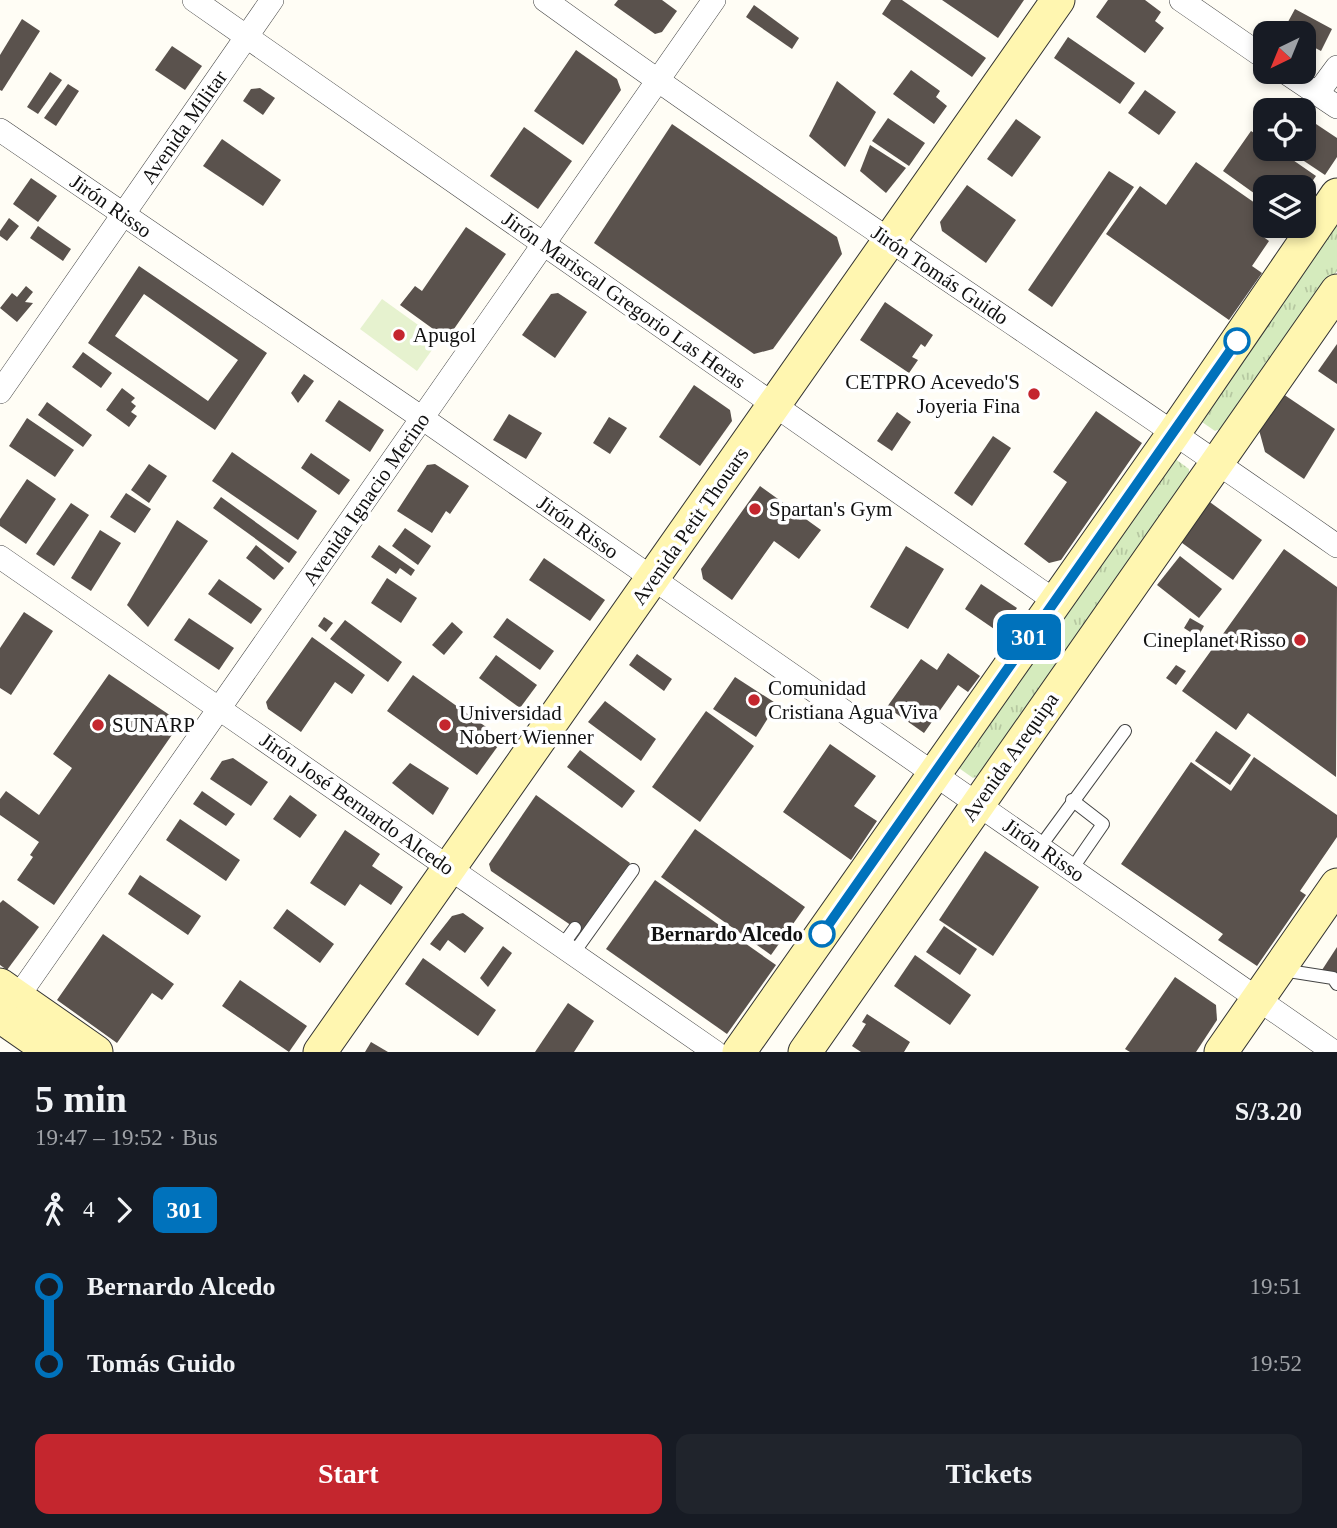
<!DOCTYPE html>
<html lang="en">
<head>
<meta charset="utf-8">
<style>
	body { margin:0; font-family:Georgia,serif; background:#20242c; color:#f1f3f6; height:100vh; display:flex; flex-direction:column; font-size:26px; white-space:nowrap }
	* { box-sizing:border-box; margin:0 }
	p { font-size:23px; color:#9ea1a6 }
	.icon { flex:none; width:38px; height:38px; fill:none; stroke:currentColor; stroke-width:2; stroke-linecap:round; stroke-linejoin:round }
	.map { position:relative; height:1052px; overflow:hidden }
	.panel { display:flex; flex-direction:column; background:#171b24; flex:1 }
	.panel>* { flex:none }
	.badge { padding:0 14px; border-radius:10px; font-size:24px; line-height:46px }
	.needle { width:46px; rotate:223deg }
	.controls { position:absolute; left:1253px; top:21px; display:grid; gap:14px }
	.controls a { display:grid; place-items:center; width:63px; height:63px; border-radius:14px; background:#171b24; box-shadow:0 4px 10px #0003; font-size:35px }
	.map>.badge { position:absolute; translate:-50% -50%; box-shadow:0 0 0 4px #fff }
	.legs { display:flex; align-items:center; gap:10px; height:77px; padding:0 35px; font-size:23px }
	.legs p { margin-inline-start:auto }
	.head { display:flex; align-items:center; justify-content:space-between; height:119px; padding:0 35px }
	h1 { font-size:38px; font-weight:700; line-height:52px }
	.button { display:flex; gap:14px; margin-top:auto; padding:14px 35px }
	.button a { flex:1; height:80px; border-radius:14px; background:#c4262e; color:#fff; font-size:28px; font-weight:700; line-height:80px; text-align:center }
	.button a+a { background:#20242c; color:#f1f3f6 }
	ul { padding:0 35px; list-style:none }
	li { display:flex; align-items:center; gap:24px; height:77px; font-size:26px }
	li i { display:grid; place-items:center; width:10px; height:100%; margin:0 9px; background:currentColor }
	li i::after { content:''; width:18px; height:18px; margin:-9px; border:5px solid; border-radius:50%; background:#171b24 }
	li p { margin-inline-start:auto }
	li:first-child i { background:linear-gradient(#0000 50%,currentColor 0) }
	li:last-child i { background:linear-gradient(currentColor 50%,#0000 0) }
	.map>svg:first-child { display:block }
	.grass { fill:url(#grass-tufts) }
	.pitch { fill:#e6f2cf }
	.building { fill:#5a524d; fill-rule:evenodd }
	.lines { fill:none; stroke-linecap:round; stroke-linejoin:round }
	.service-casing { stroke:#444; stroke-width:14 }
	.minor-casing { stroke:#444; stroke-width:24 }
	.secondary-casing { stroke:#333; stroke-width:35 }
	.service { stroke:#fff; stroke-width:12 }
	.minor { stroke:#fff; stroke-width:23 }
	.secondary { stroke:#fff6b0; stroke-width:33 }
	.line-1-casing { stroke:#fff; stroke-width:16 }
	.line-1 { stroke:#0072bc; stroke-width:10 }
	.poi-dot { fill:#c4262e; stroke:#fff; stroke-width:2.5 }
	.stop-1-dot { fill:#fff; stroke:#0072bc; stroke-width:3.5 }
	.labels { text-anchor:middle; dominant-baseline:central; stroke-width:7; stroke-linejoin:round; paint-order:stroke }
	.street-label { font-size:21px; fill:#111; stroke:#fff }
	.poi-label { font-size:21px; fill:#111; stroke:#fff; text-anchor:start }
	.stop-label { font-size:21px; font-weight:bold; fill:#111; stroke:#fff; text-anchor:end }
</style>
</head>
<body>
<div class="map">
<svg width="1337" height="1052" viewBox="0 0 1337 1052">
	<defs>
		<pattern id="grass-tufts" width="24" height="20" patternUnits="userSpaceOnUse" patternTransform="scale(1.75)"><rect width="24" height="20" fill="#d5ebbd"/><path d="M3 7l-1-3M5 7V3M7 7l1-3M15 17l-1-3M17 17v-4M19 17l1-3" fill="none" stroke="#b6c8a1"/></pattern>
	</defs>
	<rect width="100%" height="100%" fill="#fffdf5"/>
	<g class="grass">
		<polygon points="1337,212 1337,271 1228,426 1215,431 1202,422 1203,407"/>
		<polygon points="1174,458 1189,469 1189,479 985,773 973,778 956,766"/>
	</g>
	<polygon class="pitch" points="382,299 439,340 417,371 360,329"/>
	<g class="building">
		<polygon points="618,0 662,0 677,11 662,32 655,34 614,5"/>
		<polygon points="891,0 902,0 986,58 972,77 882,14"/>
		<polygon points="942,0 1024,0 998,38"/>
		<polygon points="1108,0 1145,0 1161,12 1155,21 1164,28 1145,53 1096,17"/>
		<polygon points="754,5 799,38 792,49 746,17"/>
		<polygon points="1295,9 1332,29 1321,51 1304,42 1304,33 1288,33 1283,31"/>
		<polygon points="22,19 40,31 2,91 0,90 0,55"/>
		<polygon points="1068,37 1135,83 1120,104 1054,58"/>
		<polygon points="172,46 202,66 185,90 155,70"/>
		<polygon points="576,50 617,79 621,90 583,145 534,111"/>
		<polygon points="911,70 940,91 936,97 947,106 934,124 893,94"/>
		<polygon points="50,72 62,80 38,114 27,107"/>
		<polygon points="837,81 876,112 845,167 809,136"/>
		<polygon points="68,84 79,91 56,126 44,118"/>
		<polygon points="260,88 275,98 263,115 243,101 251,89"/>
		<polygon points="1145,90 1176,112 1159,135 1128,113"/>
		<polygon points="1304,116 1337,138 1337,157 1325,175 1286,149 1304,149"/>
		<polygon points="888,118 925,143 909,166 872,141"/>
		<polygon points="1016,119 1041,137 1012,177 987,159"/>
		<polygon points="672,124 837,237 842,254 773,349 754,354 594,243"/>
		<polygon points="524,127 572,161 538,209 490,176"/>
		<polygon points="1251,131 1265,140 1265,149 1277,149 1316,176 1304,193 1304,187 1265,187 1265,201 1223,171"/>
		<polygon points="222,139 281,180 263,206 203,166"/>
		<polygon points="870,145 906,168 886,193 860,171"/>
		<polygon points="1196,162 1265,210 1265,222 1258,233 1269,241 1252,266 1262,273 1229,320 1106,234 1140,186 1166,205"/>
		<polygon points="1109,171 1134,187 1052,307 1028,290"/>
		<polygon points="31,178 57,196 38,222 13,204"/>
		<polygon points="967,185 1016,220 986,263 942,231 940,222"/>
		<polygon points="9,218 19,226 7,241 0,236 0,231"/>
		<polygon points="38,226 71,249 63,261 30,238"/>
		<polygon points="466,227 506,254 447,339 400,305 415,286 422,291"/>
		<path d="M139,266L267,353L215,430L88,343ZM144,294L238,360L208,401L115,336Z"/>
		<polygon points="26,286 33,292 25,302 33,303 17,322 0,308 12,293 17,297"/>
		<polygon points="558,293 587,312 555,358 522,335 551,294"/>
		<polygon points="885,302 933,335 925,347 921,344 912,357 918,360 909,373 860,340"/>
		<polygon points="1337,344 1337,384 1318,371"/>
		<polygon points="83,352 112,373 101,388 72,367"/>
		<polygon points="304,374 314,381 298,403 291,393"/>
		<polygon points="694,385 730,410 732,421 700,466 659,437"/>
		<polygon points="122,388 135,398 131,402 136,406 131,412 137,416 129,427 106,410"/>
		<polygon points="1283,394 1335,429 1304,479 1265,452 1259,430"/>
		<polygon points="339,400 384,430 370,452 325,421"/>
		<polygon points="47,402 92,435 83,447 38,415"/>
		<polygon points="1096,411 1142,443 1061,560 1049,563 1024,544 1067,482 1053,472"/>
		<polygon points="897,412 911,422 892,451 877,441"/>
		<polygon points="509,414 542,433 526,459 493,440"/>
		<polygon points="609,417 627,428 610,454 593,443"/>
		<polygon points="27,418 74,450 55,477 9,446"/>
		<polygon points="993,436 1011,448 972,506 954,493"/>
		<polygon points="232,452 317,511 298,540 212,481"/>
		<polygon points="311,453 350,480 339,495 301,468"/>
		<polygon points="149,464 167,476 149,503 131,490"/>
		<polygon points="435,464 469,486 450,514 446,511 432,533 397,511 427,465"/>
		<polygon points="27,479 56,499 26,544 0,526 0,519"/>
		<polygon points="760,486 821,530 799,559 774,541 732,600 703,579 701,569"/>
		<polygon points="126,493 151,509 135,533 110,517"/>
		<polygon points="221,497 297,552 289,563 213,508"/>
		<polygon points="1207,500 1262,540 1233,580 1178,540"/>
		<polygon points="71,503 89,515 54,566 36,554"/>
		<polygon points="177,520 208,541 148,627 127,605"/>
		<polygon points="405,528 431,546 418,565 392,546"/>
		<polygon points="100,530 121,543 91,591 71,578"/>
		<polygon points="256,545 284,568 274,580 246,558"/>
		<polygon points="379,545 415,570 411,576 400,568 396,574 371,557"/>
		<polygon points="906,546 944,569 908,629 870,607"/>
		<polygon points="1284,549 1337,587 1336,777 1248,713 1236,730 1182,691"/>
		<polygon points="1180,556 1222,589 1199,618 1157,585"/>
		<polygon points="544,558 605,600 590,621 529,580"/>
		<polygon points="387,578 417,598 401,623 371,603"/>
		<polygon points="219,579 262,609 251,624 208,594"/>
		<polygon points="981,584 1017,608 1000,633 965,609"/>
		<polygon points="24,612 53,631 11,695 0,688 0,648"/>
		<polygon points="324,617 333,623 326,632 318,626"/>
		<polygon points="189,618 234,648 219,670 174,640"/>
		<polygon points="507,618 554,651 540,670 493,637"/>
		<polygon points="1190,618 1204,626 1198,637 1184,628"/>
		<polygon points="345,620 402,662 388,682 330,639"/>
		<polygon points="452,622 463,632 444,655 432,645"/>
		<polygon points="312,637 365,675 352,694 335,682 301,732 268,709 266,702"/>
		<polygon points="948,653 980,676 968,692 958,685 924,733 887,707 921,659 937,670"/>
		<polygon points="637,654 672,679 664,691 629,665"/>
		<polygon points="496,655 537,685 520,708 479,678"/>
		<polygon points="1176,665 1186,671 1176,685 1166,678"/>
		<polygon points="109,674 174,718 176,729 54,905 17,880 33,857 30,855 39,842 0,815 0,799 6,791 39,815 72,768 53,754"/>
		<polygon points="413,675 503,739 477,775 387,711"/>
		<polygon points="735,677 777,704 756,737 713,709"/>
		<polygon points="605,701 656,739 641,761 588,722"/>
		<polygon points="706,711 754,746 700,822 652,787"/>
		<polygon points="1216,731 1251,755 1230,785 1195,761"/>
		<polygon points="830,744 876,776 854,806 877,821 851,860 783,812"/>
		<polygon points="580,750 635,791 622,808 567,767"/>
		<polygon points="1254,757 1337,815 1337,837 1300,891 1306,895 1257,966 1218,940 1223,934 1121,864 1191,762 1231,791"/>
		<polygon points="233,758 268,782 251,806 210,779 222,761"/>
		<polygon points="410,763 449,788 433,815 392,783"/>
		<polygon points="202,791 235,814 226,826 193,804"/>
		<polygon points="290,795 317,815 300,838 273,819"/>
		<polygon points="536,795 630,863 581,932 491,871 489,864"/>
		<polygon points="180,819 240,860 226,881 166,840"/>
		<polygon points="695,829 805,907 771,955 661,877"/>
		<polygon points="345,830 380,854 372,866 403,887 391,905 360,884 345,906 310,883"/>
		<polygon points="985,851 1039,887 993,956 939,920"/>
		<polygon points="140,875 201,916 188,935 128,894"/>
		<polygon points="655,880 776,965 727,1034 606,949"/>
		<polygon points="3,900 39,927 7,970 0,965 0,903"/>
		<polygon points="287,909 334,944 320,963 273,928"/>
		<polygon points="463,913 484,928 465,953 448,940 440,951 430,944 452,916"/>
		<polygon points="944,926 977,949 960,975 926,952"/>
		<polygon points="103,934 174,984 162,1000 152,993 117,1043 57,1000"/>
		<polygon points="503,946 512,953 488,987 480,978"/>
		<polygon points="1337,947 1337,981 1322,970"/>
		<polygon points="915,955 971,995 950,1025 894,986"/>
		<polygon points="423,958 496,1010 478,1036 405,984"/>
		<polygon points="1175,977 1216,1005 1217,1020 1196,1052 1130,1052 1125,1049"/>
		<polygon points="240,980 307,1026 289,1052 222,1006"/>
		<polygon points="568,1003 594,1021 574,1052 535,1052"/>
		<polygon points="867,1014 910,1042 904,1052 861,1052 852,1046 866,1024 862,1022"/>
		<polygon points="371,1042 388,1052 365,1052"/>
	</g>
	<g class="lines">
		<defs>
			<g id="service">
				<polyline points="1040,847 1125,731"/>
				<polyline points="1072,869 1103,824 1072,800"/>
				<polyline points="562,946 575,928"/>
				<polyline points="573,954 633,870"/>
				<polyline points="1282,970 1333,978 1337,984"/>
			</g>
			<g id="minor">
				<polyline points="194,0 1055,601"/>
				<path d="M545,0C805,188 1075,362 1337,546"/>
				<polyline points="1181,0 1265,58"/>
				<polyline points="1285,72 1337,107"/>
				<polyline points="1317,94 1337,67"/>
				<polyline points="0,130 422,418 1334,1052"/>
				<polyline points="0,392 272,0"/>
				<polyline points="0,557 715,1052"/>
				<polyline points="17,998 714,0"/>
			</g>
			<g id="secondary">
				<polyline points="0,985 96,1052"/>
				<polyline points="0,1016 52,1052"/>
				<polyline points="320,1052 1058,0"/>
				<polyline points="739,1052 1174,433 1337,195"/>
				<polyline points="805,1052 1337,291"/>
				<polyline points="1221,1052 1337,885"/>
			</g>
		</defs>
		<use href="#service" class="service-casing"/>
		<use href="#minor" class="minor-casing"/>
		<use href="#secondary" class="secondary-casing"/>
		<use href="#service" class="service"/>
		<use href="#minor" class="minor"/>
		<use href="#secondary" class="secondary"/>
	</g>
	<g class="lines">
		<defs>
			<polyline id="line-1" points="822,934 1237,341"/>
		</defs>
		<use href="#line-1" class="line-1-casing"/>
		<use href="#line-1" class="line-1"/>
	</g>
	<g class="poi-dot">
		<circle cx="399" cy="335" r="7"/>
		<circle cx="1034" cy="394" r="7"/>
		<circle cx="755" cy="509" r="7"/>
		<circle cx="1300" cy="640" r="7"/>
		<circle cx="754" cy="700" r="7"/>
		<circle cx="98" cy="725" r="7"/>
		<circle cx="445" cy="725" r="7"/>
	</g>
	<g class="stop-1-dot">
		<circle cx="1237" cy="341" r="12"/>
		<circle cx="822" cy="934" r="12"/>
	</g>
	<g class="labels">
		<g class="street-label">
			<text transform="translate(184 127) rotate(-55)">Avenida Militar</text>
			<text transform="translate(111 206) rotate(35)">Jirón Risso</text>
			<text transform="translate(940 275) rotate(34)">Jirón Tomás Guido</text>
			<text transform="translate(624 300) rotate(35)">Jirón Mariscal Gregorio Las Heras</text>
			<text transform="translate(366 499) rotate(-55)">Avenida Ignacio Merino</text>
			<text transform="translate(690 526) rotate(-55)">Avenida Petit Thouars</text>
			<text transform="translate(578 527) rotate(35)">Jirón Risso</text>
			<text transform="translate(1010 757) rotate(-55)">Avenida Arequipa</text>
			<text transform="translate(357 804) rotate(35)">Jirón José Bernardo Alcedo</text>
			<text transform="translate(1044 850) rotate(35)">Jirón Risso</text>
		</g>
		<g class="poi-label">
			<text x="413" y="335">Apugol</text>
			<text x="1020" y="382" text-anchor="end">CETPRO Acevedo'S<tspan x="1020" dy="24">Joyeria Fina</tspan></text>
			<text x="769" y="509">Spartan's Gym</text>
			<text x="1286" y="640" text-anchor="end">Cineplanet Risso</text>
			<text x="768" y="688">Comunidad<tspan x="768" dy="24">Cristiana Agua Viva</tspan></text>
			<text x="459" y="713">Universidad<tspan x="459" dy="24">Nobert Wienner</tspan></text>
			<text x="112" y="725">SUNARP</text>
		</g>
		<g class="stop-label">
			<text x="803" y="934">Bernardo Alcedo</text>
		</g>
	</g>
</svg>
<div class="controls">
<a><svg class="needle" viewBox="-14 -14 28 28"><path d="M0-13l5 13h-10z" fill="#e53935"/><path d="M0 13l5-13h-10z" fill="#9ea1a6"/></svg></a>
<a><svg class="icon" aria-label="locate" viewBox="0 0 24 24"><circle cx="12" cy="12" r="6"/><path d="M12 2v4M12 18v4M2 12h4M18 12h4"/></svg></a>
<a><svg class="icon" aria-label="layers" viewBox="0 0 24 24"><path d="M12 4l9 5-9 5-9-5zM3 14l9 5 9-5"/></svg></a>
</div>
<b class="badge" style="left:1029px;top:637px;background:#0072bc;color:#fff">301</b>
</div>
<section class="panel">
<div class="head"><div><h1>5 min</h1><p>19:47 – 19:52 · Bus</p></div><b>S/3.20</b></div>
<div class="legs"><svg class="icon" aria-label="walk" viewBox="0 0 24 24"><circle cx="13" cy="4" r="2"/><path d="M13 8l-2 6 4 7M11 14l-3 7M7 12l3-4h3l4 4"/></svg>4<svg class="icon" aria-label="forward" viewBox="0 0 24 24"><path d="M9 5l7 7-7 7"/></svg><b class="badge" style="background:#0072bc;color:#fff">301</b></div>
<ul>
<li><i style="color:#0072bc"></i><b>Bernardo Alcedo</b><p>19:51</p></li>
<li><i style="color:#0072bc"></i><b>Tomás Guido</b><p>19:52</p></li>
</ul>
<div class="button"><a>Start</a><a>Tickets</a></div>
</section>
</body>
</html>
